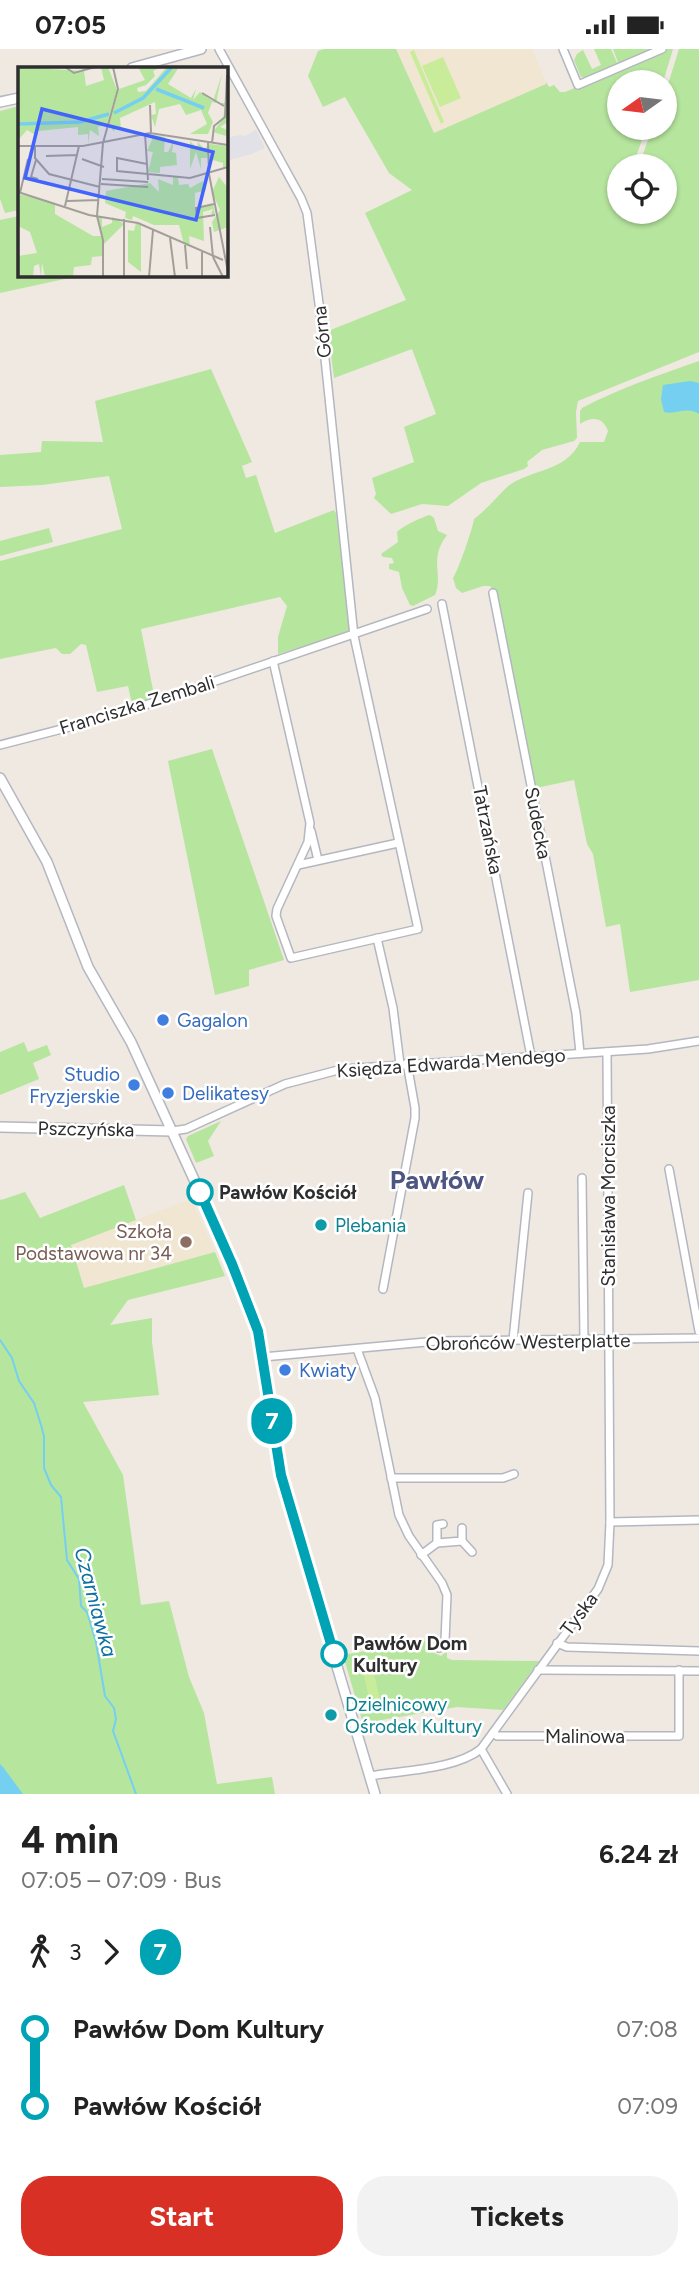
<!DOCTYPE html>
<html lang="en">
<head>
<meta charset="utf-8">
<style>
	body { margin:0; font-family:Figtree,sans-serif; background:#f2f2f2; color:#222; height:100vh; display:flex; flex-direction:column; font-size:26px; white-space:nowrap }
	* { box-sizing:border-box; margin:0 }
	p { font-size:23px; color:#767676 }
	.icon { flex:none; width:38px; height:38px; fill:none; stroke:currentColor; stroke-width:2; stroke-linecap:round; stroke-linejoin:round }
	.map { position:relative; height:1745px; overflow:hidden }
	.side { display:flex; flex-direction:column; background:#fff; flex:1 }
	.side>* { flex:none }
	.badge { padding:0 14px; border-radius:23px; font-size:24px; line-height:46px }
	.needle { width:46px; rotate:256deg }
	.tools { position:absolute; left:607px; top:21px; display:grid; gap:14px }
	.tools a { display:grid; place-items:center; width:70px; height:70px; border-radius:50%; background:#fff; box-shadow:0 2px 5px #0004; font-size:35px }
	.map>.badge { position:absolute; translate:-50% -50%; box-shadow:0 0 0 4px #fff }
	.legs { display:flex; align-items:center; gap:10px; height:77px; padding:0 21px; font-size:23px }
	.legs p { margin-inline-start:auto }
	.headline { display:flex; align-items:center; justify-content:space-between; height:119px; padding:0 21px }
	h1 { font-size:38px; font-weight:700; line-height:52px }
	.primary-button { display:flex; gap:14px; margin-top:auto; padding:14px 21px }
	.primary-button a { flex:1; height:80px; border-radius:28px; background:#d93025; color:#fff; font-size:28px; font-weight:700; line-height:80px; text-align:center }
	.primary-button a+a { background:#f2f2f2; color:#222 }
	ul { padding:0 21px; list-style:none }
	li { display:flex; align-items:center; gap:24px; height:77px; font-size:26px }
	li i { display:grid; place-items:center; width:10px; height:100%; margin:0 9px; background:currentColor }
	li i::after { content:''; width:18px; height:18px; margin:-9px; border:5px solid; border-radius:50%; background:#fff }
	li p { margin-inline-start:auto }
	li:first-child i { background:linear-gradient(#0000 50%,currentColor 0) }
	li:last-child i { background:linear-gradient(currentColor 50%,#0000 0) }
	.status { display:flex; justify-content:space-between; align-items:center; height:49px; padding:0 35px; background:#fff; direction:ltr }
	.status svg { height:19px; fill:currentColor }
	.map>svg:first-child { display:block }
	.industrial { fill:#e3e1e8 }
	.education { fill:#f0e6d1 }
	.green { fill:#b6e59e }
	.pitch { fill:#c9ec9a }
	.water { fill:#75cff0 }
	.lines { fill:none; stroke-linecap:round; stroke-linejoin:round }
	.stream { stroke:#75cff0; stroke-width:2 }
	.minor-casing { stroke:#b4b7c1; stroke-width:10 }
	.tertiary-casing { stroke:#b4b7c1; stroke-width:12 }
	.minor { stroke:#fff; stroke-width:7 }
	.tertiary { stroke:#fff; stroke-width:9 }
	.line-1-casing { stroke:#fff; stroke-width:16 }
	.line-1 { stroke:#00a3b4; stroke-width:10 }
	.shop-dot { fill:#3f7fe0; stroke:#fff; stroke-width:2.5 }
	.stop-1-dot { fill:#fff; stroke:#00a3b4; stroke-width:3.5 }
	.culture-dot { fill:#0f9aa8; stroke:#fff; stroke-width:2.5 }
	.education-dot { fill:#8d6e63; stroke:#fff; stroke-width:2.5 }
	.labels { text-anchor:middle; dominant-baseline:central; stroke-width:5; stroke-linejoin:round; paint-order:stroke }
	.street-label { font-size:19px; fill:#2e2e2e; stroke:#fff }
	.shop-label { font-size:19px; fill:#366cbe; stroke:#fff; text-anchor:start }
	.stop-label { font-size:19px; font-weight:bold; fill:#2e2e2e; stroke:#fff; text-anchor:start }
	.culture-label { font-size:19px; fill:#0d838f; stroke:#fff; text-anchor:start }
	.education-label { font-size:19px; fill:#785e54; stroke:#fff; text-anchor:end }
	.water-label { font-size:21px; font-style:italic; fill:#0d6fa3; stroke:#fff }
	.district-label { font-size:26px; font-weight:bold; fill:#4d5680; stroke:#fff }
	.inset-river { fill:none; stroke:#75cff0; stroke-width:3.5 }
	.inset-road { fill:none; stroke:#a29e99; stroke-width:2 }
	.view { fill:#4264fb; fill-opacity:0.15; stroke:#4264fb; stroke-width:3.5 }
	.inset-edge { fill:none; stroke:#2e2e2e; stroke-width:3.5 }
</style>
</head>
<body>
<div class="status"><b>07:05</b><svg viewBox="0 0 49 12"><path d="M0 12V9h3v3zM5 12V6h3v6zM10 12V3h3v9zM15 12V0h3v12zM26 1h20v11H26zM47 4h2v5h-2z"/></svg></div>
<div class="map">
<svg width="699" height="1745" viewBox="0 0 699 1745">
	<rect width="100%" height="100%" fill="#efe9e1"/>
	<polygon class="industrial" points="256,81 265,99 252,105 226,112 226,89 240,86 245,87"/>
	<g class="education">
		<polygon points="396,0 532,0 547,35 434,84"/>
		<polygon points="191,1150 215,1203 84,1239 71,1196"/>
	</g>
	<g class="green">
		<polygon points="324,0 396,0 434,84 546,35 546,33 549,38 554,36 560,43 565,43 668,0 673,0 663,33 620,33 620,79 646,79 635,111 629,113 628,117 620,117 620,163 665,163 665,117 639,117 652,79 665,79 665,45 679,0 699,0 699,303 578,352 576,363 577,389 574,392 542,401 527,413 528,417 524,420 481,434 448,457 422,455 391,465 374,449 376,445 372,429 414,413 404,378 436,365 412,300 334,329 328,282 406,251 365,164 412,141 389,124 345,48 323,58 308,27 318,2"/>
		<polygon points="594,0 611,0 618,16 590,29 581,28 574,11 577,5 583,1 592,20 601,16"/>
		<polygon points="613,0 657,0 619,16"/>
		<polygon points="19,57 19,161 5,164 0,150 0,62"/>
		<polygon points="19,167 19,226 83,226 0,244 0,171"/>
		<path d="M699,312V931L630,943L620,875L606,878L593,805L587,795L574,731L536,739L497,547L490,537H483L462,544L456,539L453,529C458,522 473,479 474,470C486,461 495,450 506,439C527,420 566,424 580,393H604L608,382C603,368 592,367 580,375V362L582,359C620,339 659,326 699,312Z"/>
		<polygon points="211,320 252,413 242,417 246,429 256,426 275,484 334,461 336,464 350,579 345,585 278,605 278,588 287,557 280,548 141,580 154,646 165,643 166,645 102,666 101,663 132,655 128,637 97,643 86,596 81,595 70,605 62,605 56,599 0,610 0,512 122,480 109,427 42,436 0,438 0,406 41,403 42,392 103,393 95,352"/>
		<path d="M430,466L434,469L438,482L447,486C428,510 444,526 435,546L413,557L410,556L402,539L399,523L389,520V515L394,514L392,509L383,508L381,505L398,493L397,483C401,478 424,467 430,466Z"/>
		<polygon points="49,479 53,493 0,507 0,492"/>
		<polygon points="212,700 284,911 249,921 249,937 215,946 168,712"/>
		<polygon points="24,993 28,1003 47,996 51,1006 33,1014 39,1030 0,1046 0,1003"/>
		<polygon points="221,1072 208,1092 214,1107 196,1114 186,1090 188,1087"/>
		<polygon points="124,1136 136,1171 71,1196 84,1239 215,1203 225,1227 128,1251 110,1276 152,1269 152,1293 159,1346 83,1353 123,1426 141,1556 169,1552 189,1628 204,1664 217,1735 272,1728 275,1745 0,1745 0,1150 1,1151 25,1143 40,1169"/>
		<polygon points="439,1589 432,1594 432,1603 441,1607 447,1602 447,1609 452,1611 539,1612 503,1661 457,1658 364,1674 366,1671 362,1671 343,1606"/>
	</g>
	<g class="pitch">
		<polygon points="414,1 444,73 441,75 410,3"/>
		<polygon points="443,8 461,49 440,58 422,17"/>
		<polygon points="373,1621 380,1650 370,1653 363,1623"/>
	</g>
	<g class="water">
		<path d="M690,332L699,334V365C687,357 676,366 664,363L661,350L663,336Z"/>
		<polygon points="0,1715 3,1718 23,1745 0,1745"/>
	</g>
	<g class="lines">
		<polyline class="stream" points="0,1291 12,1309 19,1332 34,1354 41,1376 44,1387 44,1419 51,1436 61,1448 67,1511 79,1530 81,1557 87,1563 96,1593 105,1647 114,1659 116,1670 113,1682 136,1745"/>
		<defs>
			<g id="minor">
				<polyline points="219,0 301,149 307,164 320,262 354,587 418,880 291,909 276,867 277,860 308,793 310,774 273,612"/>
				<polyline points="563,0 578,36 662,0"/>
				<polyline points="493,544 576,964 580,1004"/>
				<polyline points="442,555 531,1007"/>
				<polyline points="0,696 116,666 427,560"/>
				<polyline points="311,782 318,811"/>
				<polyline points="298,816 398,794"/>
				<polyline points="377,889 393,959 400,1015"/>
				<polyline points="172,1082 186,1080 285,1035 342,1020 648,1000 699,992"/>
				<polyline points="669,1120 699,1282"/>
				<polyline points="582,1129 584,1292"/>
				<polyline points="383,1240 415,1069 415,1059 407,1014"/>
				<polyline points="513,1291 528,1144"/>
				<polyline points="357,1300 375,1349 399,1466 409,1487 442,1534 447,1546 445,1591 439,1599"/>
				<polyline points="263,1308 437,1292 699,1289"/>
				<polyline points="391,1429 503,1429 514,1425"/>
				<polyline points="610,1473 699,1471"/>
				<polyline points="462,1492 472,1503"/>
				<polyline points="437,1494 437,1476 443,1475"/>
				<polyline points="421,1506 437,1494 462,1492 462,1479"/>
				<polyline points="557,1594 567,1598 699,1602"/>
				<polyline points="538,1621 699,1622"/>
				<polyline points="493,1684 497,1687 679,1687 679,1621"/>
				<polyline points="481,1700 507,1745"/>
				<path d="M370,1727C404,1721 454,1721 481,1700L598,1540L608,1516L610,1473L607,1003"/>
			</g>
			<g id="tertiary">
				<polyline points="132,19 201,0"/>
				<polyline points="0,53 19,49"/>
				<polyline points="0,729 47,813 88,918 131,993 213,1172 250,1260 260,1293 276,1403 285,1443 375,1745"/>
				<polyline points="0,1078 172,1082"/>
			</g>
		</defs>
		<use href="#minor" class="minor-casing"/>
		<use href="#tertiary" class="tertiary-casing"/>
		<use href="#minor" class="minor"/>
		<use href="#tertiary" class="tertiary"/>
	</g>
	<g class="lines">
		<defs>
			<polyline id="line-1" points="200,1143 232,1215 258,1282 281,1426 334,1605"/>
		</defs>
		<use href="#line-1" class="line-1-casing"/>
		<use href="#line-1" class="line-1"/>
	</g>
	<g class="shop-dot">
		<circle cx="163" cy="971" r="7"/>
		<circle cx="134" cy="1036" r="7"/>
		<circle cx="168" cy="1044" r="7"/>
		<circle cx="285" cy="1321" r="7"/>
	</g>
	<g class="stop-1-dot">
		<circle cx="200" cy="1143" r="12"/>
		<circle cx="334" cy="1605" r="12"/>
	</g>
	<g class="culture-dot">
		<circle cx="321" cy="1176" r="7"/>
		<circle cx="331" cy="1666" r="7"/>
	</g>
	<circle class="education-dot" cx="186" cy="1193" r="7"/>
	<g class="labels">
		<g class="street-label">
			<text transform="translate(322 283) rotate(-96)">Górna</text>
			<text transform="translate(137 656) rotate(-17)">Franciszka Zembali</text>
			<text transform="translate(538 774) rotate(79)">Sudecka</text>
			<text transform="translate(488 781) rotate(79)">Tatrzańska</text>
			<text transform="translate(451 1014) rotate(-4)">Księdza Edwarda Mendego</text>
			<text transform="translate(86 1080) rotate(1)">Pszczyńska</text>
			<text transform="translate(608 1147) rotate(-90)">Stanisława Morciszka</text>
			<text transform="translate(528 1293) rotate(-1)">Obrońców Westerplatte</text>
			<text transform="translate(579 1565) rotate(-53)">Tyska</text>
			<text x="585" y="1687">Malinowa</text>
		</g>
		<g class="shop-label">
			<text x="177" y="971">Gagalon</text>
			<text x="120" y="1025" text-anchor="end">Studio<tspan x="120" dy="22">Fryzjerskie</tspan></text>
			<text x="182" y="1044">Delikatesy</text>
			<text x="299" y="1321">Kwiaty</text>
		</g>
		<g class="stop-label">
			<text x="219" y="1143">Pawłów Kościół</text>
			<text x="353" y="1594">Pawłów Dom<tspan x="353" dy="22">Kultury</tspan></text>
		</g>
		<g class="culture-label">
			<text x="335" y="1176">Plebania</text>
			<text x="345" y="1655">Dzielnicowy<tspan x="345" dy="22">Ośrodek Kultury</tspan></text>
		</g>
		<g class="education-label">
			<text x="172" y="1182">Szkoła<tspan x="172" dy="22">Podstawowa nr 34</tspan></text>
		</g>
		<g class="water-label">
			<text transform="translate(96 1553) rotate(75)">Czarniawka</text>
		</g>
		<g class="district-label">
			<text x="437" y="1131">Pawłów</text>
		</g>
	</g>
	<g transform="translate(18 18)">
		<rect width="210" height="210" fill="#efe9e1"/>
		<path d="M0,0L66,4L68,19L86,13L83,0H90L99,23L89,57L80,60L81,69L72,63L70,77V67L60,68V60L20,64L19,69L9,63L1,72ZM120,0H143L135,4L137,9L128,18L119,21L120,25L128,24L149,0H161L150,17L173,31L178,22L175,33L182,25L195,34L204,7L198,36H210V55L202,60L210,63L208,69L195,65L205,52L207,38L194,35L190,46L195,55L190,67H172L189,57L183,43L168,48L162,37L141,42L137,60L133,48L138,47L137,35L102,51L103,61L97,60L96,65L91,57L101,22L127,13ZM136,68L147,70L146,85H150L156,73L154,85L158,86L159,98L142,100V106L130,105L135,85L129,84ZM172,74L179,81L180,75L186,82L192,77L210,79V99L205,101V96L195,93L191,81L189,91H183V102L178,85L172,102ZM155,110H160L161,118L170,117L172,121L185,114L188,123L177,126V141L195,138L197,147H193L195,142L185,145L186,174L171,169L172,180L166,177L161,158H136L115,149L114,153L107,151L108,145L87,136L88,124L132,116L141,125L140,112L155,118ZM201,110L210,121V160L196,165L194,155L202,143L194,125ZM0,127L37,136V147L75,169H83L80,150L84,149V160L94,156V150L106,157L84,179V189L74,190L73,198L56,200L55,209L27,210L24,196L23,210L21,197L16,199L15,210H0V189L19,186L12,165L0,159ZM118,156L123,158V205L110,195V163L116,164Z" fill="#b6e59e"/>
		<path class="inset-river" d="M138,22L186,41M96,46L125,31L154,0M0,57L62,55L91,47"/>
		<path class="inset-road" d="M47,0L56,6L77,0M184,26L206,39M132,38L133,66M127,67L130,113M190,76L191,107L210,205M194,76L196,59L207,50L209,8M0,79H65L132,66L210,78M17,79V91L31,107L82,120M28,89L59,88M64,92L86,100M18,93L13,110L20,112M129,97L99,91V104L172,111L210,100M84,112L130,115M83,117L130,120M0,125L71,148L120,156L205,193M2,126L10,92M49,134L81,133M196,137L178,141L179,151L197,148M47,139L61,79M192,160L195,190M152,171L157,210M167,178L169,202M184,185V210M195,190L205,210M54,210H90M85,210V173L79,149L85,76L100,22L95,0M106,210V152M131,210L135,163"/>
		<path class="view" d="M24,42L195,85L178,153L7,111Z"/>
		<rect width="210" height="210" class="inset-edge"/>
	</g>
</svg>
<div class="tools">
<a><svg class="needle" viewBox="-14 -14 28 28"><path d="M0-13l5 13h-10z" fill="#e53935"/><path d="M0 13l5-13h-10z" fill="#767676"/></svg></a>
<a><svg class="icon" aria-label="locate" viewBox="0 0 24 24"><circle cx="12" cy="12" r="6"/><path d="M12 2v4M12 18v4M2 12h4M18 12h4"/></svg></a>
</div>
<b class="badge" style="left:272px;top:1372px;background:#00a3b4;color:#fff">7</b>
</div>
<section class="side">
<div class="headline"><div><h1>4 min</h1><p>07:05 – 07:09 · Bus</p></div><b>6.24 zł</b></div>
<div class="legs"><svg class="icon" aria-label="walk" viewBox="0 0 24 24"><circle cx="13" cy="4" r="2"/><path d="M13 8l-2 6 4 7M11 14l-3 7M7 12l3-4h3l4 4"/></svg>3<svg class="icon" aria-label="forward" viewBox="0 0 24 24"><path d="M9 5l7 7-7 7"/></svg><b class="badge" style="background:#00a3b4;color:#fff">7</b></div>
<ul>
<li><i style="color:#00a3b4"></i><b>Pawłów Dom Kultury</b><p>07:08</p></li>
<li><i style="color:#00a3b4"></i><b>Pawłów Kościół</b><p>07:09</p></li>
</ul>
<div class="primary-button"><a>Start</a><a>Tickets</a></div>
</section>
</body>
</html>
